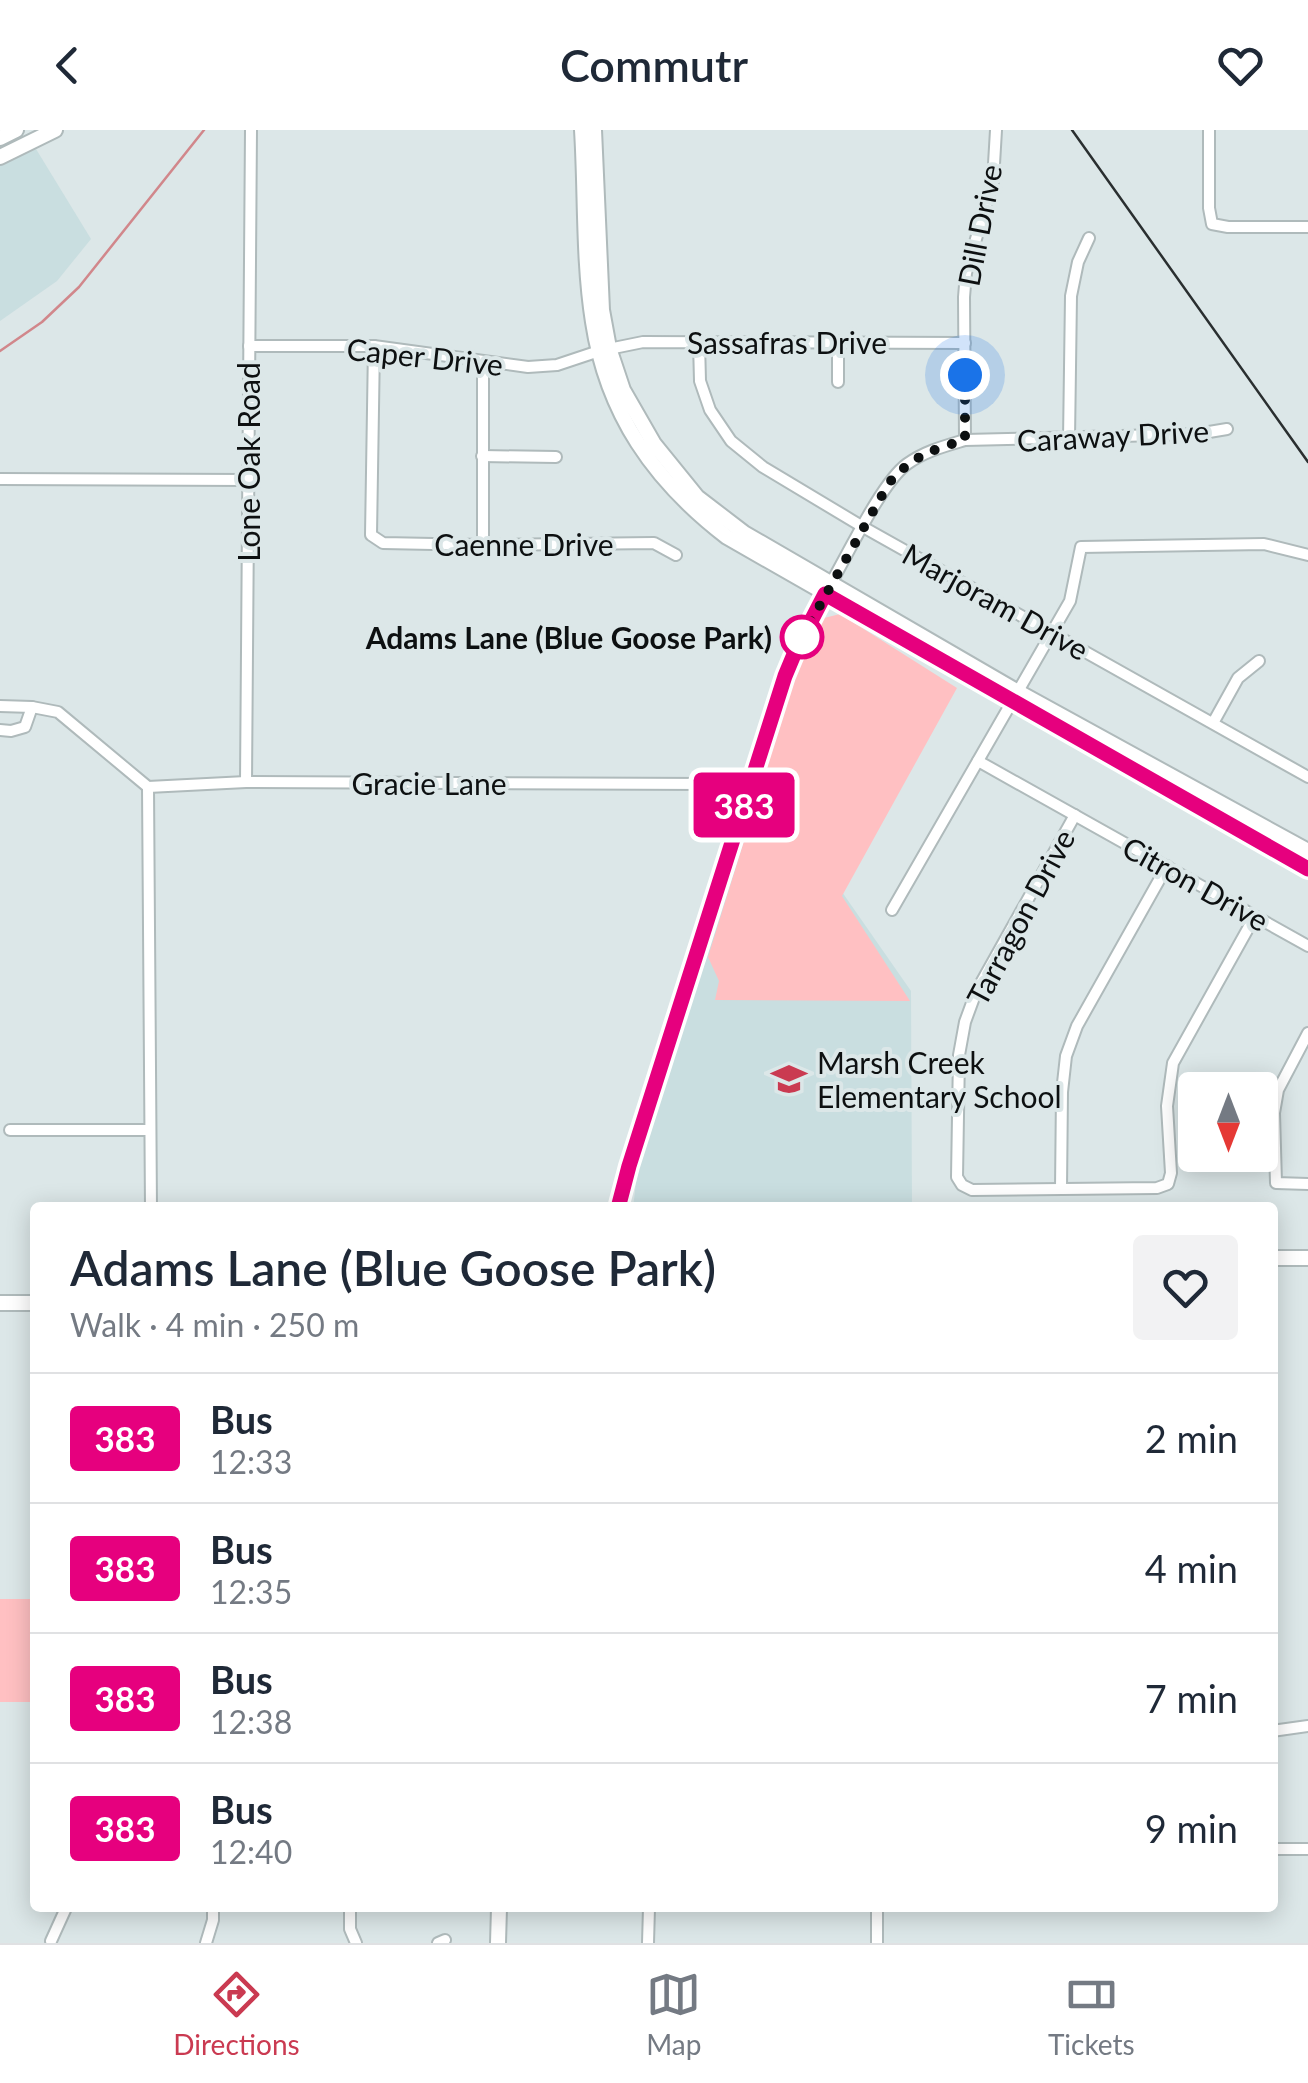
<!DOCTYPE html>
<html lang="en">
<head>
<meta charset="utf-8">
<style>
	body { margin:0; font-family:Lato,sans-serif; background:#f2f2f3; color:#1f2937; height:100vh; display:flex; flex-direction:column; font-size:38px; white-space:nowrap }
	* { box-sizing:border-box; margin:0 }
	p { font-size:32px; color:#747a83 }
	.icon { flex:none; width:55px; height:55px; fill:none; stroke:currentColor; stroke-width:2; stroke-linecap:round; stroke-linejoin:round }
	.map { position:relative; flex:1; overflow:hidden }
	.panel { position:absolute; left:30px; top:1072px; width:1248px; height:710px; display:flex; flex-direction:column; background:#fff; border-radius:10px; box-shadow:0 5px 25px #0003 }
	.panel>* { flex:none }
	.badge { padding:0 20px; border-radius:8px; font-size:35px; line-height:65px }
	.needle { width:65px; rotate:180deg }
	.controls { position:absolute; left:1178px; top:942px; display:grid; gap:20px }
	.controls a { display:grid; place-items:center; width:100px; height:100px; border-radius:10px; background:#fff; box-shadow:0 5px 25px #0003; font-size:50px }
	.you { position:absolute; width:50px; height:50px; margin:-25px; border:8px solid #fff; border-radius:50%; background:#1a73e8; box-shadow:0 0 0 15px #1a73e833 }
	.map>.badge { position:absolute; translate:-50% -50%; box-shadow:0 0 0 5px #fff }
	.round { display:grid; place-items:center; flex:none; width:105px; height:105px; border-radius:10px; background:#f2f2f3 }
	.overview { display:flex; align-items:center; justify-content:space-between; height:170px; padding:0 40px }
	h1 { font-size:48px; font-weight:600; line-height:75px }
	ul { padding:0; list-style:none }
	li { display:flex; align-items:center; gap:30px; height:130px; padding:0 40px; border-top:2px solid #e0e1e3 }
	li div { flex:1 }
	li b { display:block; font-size:38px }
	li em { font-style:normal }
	li .badge { min-width:110px; font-weight:700; text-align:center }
	header { display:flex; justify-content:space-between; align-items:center; height:130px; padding:0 40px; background:#fff; font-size:45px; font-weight:600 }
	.dock { display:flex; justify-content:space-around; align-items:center; height:140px; border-top:2px solid #e0e1e3; background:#fff; font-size:28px; color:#747a83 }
	.dock a { display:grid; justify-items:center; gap:5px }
	.dock .selected { color:#ca3a51 }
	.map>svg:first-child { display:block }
	.built { fill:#c9dee0 }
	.green { fill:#ffc0c2 }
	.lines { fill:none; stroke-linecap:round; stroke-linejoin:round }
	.stream { stroke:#d1878b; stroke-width:2.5 }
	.street-casing { stroke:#afbabb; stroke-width:14 }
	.secondary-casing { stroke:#afbabb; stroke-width:18 }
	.street { stroke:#fff; stroke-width:10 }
	.secondary { stroke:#fff; stroke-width:14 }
	.rail { stroke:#2a2f30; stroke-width:2.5 }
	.line-casing { stroke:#fff; stroke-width:22 }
	.line { stroke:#e6007e; stroke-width:15 }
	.walk { stroke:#0d1011; stroke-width:10; stroke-dasharray:0 18 }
	.stop-dot { fill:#fff; stroke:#e6007e; stroke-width:5 }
	.labels { text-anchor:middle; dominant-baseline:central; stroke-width:8; stroke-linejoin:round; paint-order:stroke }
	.street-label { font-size:30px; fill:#0d1011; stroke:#dce7e8 }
	.stop-label { font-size:30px; font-weight:bold; fill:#0d1011; stroke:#dce7e8; text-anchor:end }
	.poi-label { font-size:30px; fill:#0d1011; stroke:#dce7e8; text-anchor:start }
</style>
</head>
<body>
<header><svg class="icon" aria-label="back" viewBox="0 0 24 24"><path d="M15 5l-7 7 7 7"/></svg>Commutr<svg class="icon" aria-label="heart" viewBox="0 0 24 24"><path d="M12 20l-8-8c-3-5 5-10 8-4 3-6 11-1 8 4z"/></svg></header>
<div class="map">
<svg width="1308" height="1813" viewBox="0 0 1308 1813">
	<rect width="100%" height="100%" fill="#dce7e8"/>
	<g class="built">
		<polygon points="36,19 91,109 57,151 0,191 0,35"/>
		<polygon points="764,650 911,861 912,1077 633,1078 638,1036"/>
	</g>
	<g class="green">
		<polygon points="840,484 957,558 842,766 910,871 715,870 719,851 708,827 799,534 824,488"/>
		<rect x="0" y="1469" width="35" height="103"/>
	</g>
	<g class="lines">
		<polyline class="stream" points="0,221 42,192 79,157 204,0"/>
		<defs>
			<g id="street">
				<polyline points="1209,0 1209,78 1212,94 1228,97 1308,97"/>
				<polyline points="838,211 838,252"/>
				<polyline points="699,212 700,251 710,280 731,311 763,337 863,397 1308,647"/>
				<polyline points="249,216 374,216 528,237 557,235 599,221 643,212 965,213"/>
				<polyline points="374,216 371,405 383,413 483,415 654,413 676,425"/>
				<polyline points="483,232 483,415"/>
				<polyline points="1069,309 1071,166 1078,132 1089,108"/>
				<polyline points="965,310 964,167 966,143 993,51 996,0"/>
				<polyline points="482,326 556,327"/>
				<polyline points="0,349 248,350"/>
				<path d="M831,453C848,424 882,352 907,334C925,321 945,316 965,310L1197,304L1227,299"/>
				<polyline points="0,576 32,577 58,582 148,657"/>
				<polyline points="1213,593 1238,548 1259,531"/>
				<polyline points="0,600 11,601 25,597 32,577"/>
				<polyline points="978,631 1308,816"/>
				<polyline points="246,652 251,0"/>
				<polyline points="148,657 246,652 709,654"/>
				<polyline points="148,657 151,1078"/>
				<polyline points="1075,685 976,862 965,892 959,925 957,1047 962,1055 972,1060 1157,1058 1168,1054 1171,1043 1167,976 1173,933 1255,786"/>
				<polyline points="892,780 1070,471 1081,417 1264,414 1308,425"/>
				<polyline points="1308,903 1278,960 1274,983 1276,1053 1308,1054"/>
				<polyline points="10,1000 150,1000"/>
				<polyline points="1061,1058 1062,962 1066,926 1077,896 1167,736"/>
				<polyline points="1272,1601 1308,1596"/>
				<polyline points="1272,1719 1308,1719"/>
				<polyline points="350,1778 350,1799 356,1813"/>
				<polyline points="51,1811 66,1778"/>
				<polyline points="206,1813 213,1790 213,1778"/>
				<polyline points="438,1813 445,1810"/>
				<polyline points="648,1813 649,1778"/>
				<polyline points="877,1813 877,1778"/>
			</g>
			<g id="secondary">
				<path d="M582,0C586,63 583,129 593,192C607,284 654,351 727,407L1308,739"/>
				<polyline points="594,0 602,180 609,218 623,260 654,314 697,367 744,403 1018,562 1308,721"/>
				<polyline points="0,8 16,0"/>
				<polyline points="0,27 55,0"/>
				<polyline points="618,1078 629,1036 785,545 795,521 828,458"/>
				<polyline points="1272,1128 1308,1128"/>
				<polyline points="0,1173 35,1173"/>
				<polyline points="498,1813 499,1778"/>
			</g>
		</defs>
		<use href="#street" class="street-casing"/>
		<use href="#secondary" class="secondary-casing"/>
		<use href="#street" class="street"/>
		<use href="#secondary" class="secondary"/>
		<polyline class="rail" points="1072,0 1308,332"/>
	</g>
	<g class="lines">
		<defs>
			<polyline id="line" points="618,1078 629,1036 785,546 795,522 825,464 1308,739"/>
		</defs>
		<use href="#line" class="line-casing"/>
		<use href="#line" class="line"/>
		<path class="walk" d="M802,507L889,353C912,326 932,320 965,310V245"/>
	</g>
	<defs>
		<symbol id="school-bare" viewBox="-9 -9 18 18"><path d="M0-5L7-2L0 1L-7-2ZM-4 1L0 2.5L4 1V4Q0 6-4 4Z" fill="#ca3a51" stroke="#dce7e8" stroke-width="2.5" paint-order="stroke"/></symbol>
	</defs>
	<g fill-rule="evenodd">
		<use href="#school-bare" x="764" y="924" width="50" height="50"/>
	</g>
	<circle class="stop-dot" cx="802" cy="507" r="20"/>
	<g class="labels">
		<g class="street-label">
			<text transform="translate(979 95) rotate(-79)">Dill Drive</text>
			<text x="787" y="212">Sassafras Drive</text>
			<text transform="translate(425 226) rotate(6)">Caper Drive</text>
			<text transform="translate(1113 305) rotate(-3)">Caraway Drive</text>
			<text transform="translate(248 332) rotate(-90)">Lone Oak Road</text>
			<text x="524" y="414">Caenne Drive</text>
			<text transform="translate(996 471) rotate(29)">Marjoram Drive</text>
			<text x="429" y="653">Gracie Lane</text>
			<text transform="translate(1196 753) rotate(29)">Citron Drive</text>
			<text transform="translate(1020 787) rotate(-62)">Tarragon Drive</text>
		</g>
		<g class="stop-label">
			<text x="772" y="507">Adams Lane (Blue Goose Park)</text>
		</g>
		<g class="poi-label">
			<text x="817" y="932">Marsh Creek<tspan x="817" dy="34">Elementary School</tspan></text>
		</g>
	</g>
</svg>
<div class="controls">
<a><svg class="needle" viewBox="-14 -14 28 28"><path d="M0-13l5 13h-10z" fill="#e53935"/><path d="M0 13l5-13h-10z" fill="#747a83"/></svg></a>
</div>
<div class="you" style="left:965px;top:245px"></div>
<b class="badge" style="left:744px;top:675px;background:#e6007e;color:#fff">383</b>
<section class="panel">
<div class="overview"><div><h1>Adams Lane (Blue Goose Park)</h1><p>Walk · 4 min · 250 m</p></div><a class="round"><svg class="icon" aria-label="heart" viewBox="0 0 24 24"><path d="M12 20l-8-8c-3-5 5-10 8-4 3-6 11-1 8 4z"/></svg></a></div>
<ul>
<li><span class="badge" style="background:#e6007e;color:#fff">383</span><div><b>Bus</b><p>12:33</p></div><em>2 min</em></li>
<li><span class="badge" style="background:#e6007e;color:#fff">383</span><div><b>Bus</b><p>12:35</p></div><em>4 min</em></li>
<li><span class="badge" style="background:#e6007e;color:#fff">383</span><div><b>Bus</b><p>12:38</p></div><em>7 min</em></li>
<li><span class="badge" style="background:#e6007e;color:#fff">383</span><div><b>Bus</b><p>12:40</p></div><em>9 min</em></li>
</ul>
</section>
</div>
<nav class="dock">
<a class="selected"><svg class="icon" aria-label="directions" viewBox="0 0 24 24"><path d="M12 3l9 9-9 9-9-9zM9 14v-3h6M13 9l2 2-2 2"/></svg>Directions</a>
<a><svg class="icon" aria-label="map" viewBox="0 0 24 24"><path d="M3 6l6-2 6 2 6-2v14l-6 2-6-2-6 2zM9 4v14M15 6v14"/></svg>Map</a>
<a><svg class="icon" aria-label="tickets" viewBox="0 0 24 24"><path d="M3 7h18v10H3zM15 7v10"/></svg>Tickets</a>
</nav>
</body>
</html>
